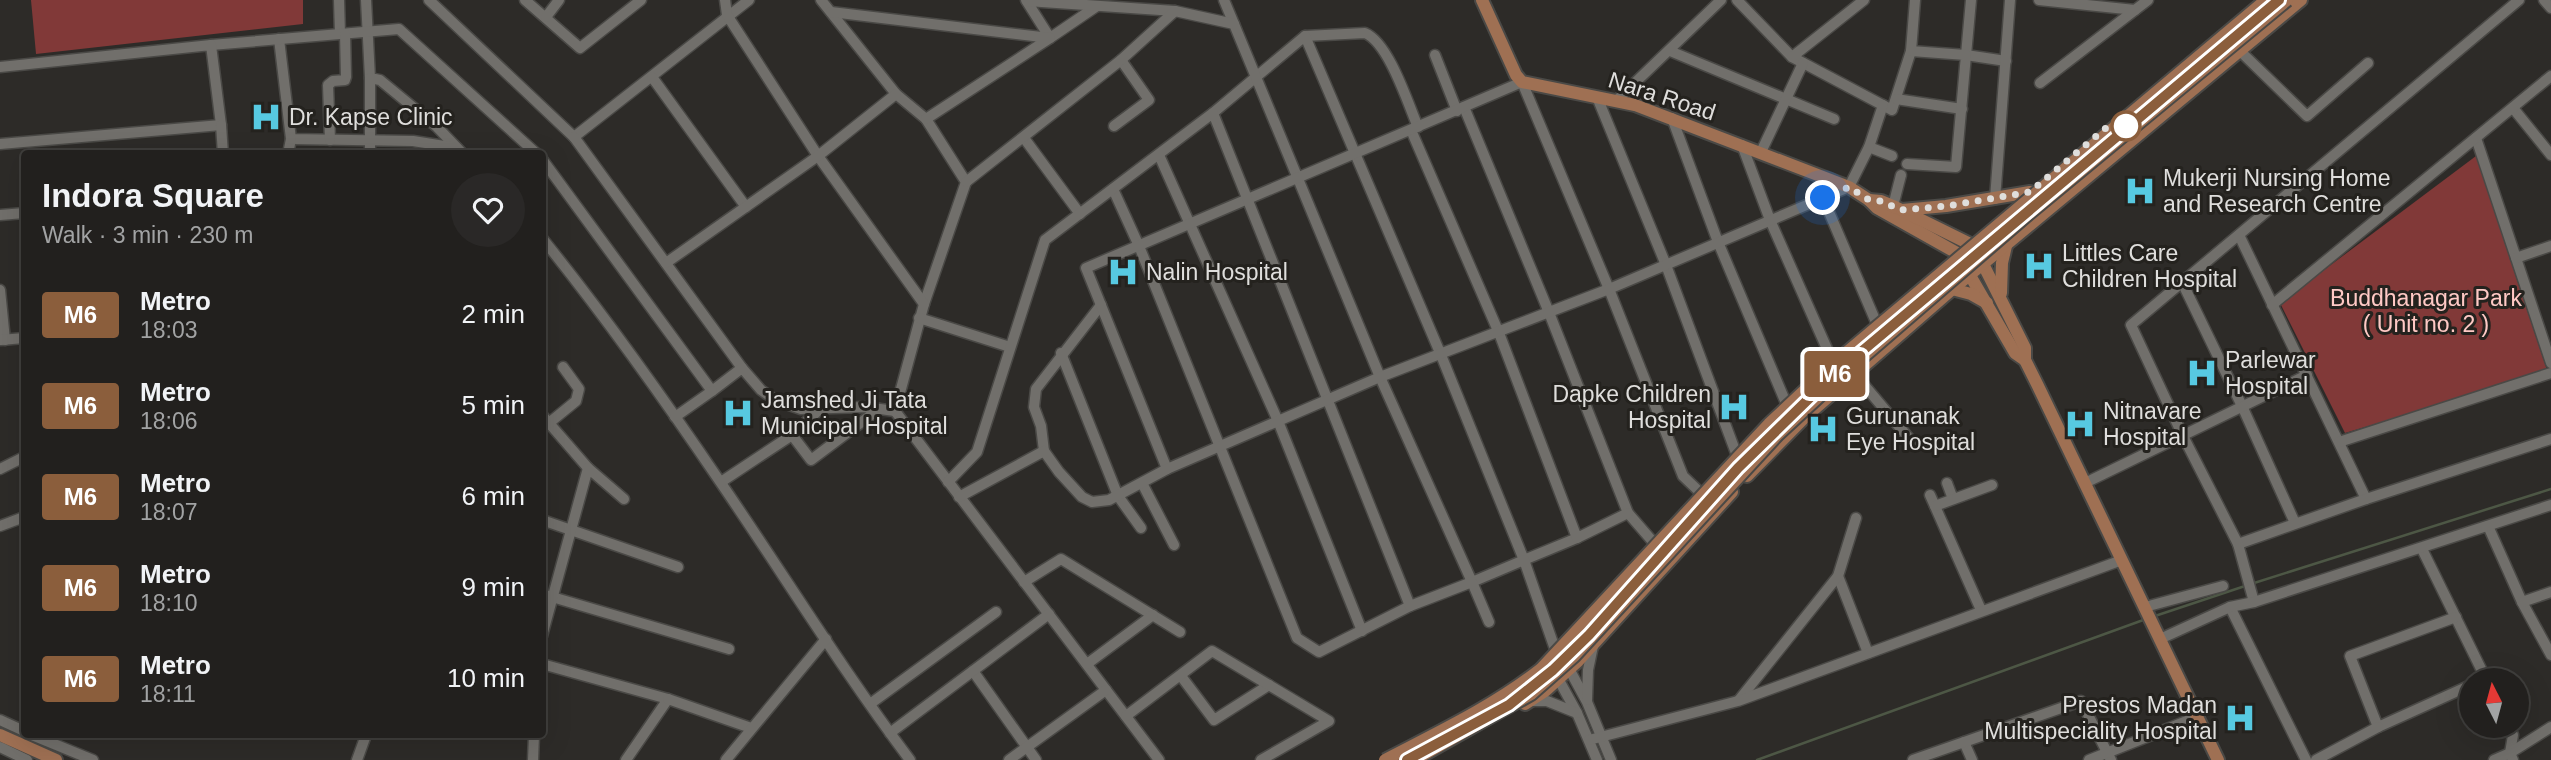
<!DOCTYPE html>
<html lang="en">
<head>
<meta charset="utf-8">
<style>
	body { margin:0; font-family:Arial,sans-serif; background:#2a2827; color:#f1f3f6; height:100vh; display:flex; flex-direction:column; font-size:26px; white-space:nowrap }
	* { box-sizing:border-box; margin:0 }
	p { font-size:23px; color:#a2a3a4 }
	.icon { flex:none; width:38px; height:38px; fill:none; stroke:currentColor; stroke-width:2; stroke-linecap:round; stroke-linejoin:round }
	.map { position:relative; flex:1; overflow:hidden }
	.sheet { position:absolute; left:21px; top:150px; width:525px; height:588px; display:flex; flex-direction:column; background:#22201e; border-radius:7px; box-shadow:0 7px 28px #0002,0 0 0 2px #3f3e3c }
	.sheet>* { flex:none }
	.badge { padding:0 14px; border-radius:5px; font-size:24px; line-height:46px }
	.needle { width:46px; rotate:354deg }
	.fabs { position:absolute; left:2459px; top:668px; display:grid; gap:14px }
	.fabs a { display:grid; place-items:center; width:70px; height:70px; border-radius:50%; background:#22201e; box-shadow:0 7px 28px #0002,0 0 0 2px #3f3e3c; font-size:35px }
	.you { position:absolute; width:35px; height:35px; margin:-18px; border:5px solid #fff; border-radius:50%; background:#1a73e8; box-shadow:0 0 0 10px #1a73e833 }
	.map>.badge { position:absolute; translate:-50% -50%; box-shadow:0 0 0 4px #fff }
	.round { display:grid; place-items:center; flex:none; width:74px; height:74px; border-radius:37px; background:#2a2827 }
	.summary { display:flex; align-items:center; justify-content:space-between; height:119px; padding:0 21px }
	h1 { font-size:33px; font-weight:600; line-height:52px }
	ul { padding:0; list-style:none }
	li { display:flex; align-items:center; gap:21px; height:91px; padding:0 21px }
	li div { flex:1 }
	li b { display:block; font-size:26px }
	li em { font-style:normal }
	li .badge { min-width:77px; font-weight:700; text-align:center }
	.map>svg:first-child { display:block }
	.green { fill:#813938 }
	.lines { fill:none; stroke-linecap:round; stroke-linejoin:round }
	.stream { stroke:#4d5745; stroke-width:2.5 }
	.minor-casing { stroke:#4a4946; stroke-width:13 }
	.major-casing { stroke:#4a4946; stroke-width:16 }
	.minor { stroke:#716f6b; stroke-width:10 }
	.major { stroke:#9f7053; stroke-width:12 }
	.rail { stroke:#807e7c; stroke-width:2.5 }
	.major-bridge-casing { stroke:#4a4946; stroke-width:16; stroke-linecap:butt }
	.major-bridge { stroke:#9f7053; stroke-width:12 }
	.line-casing { stroke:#fff; stroke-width:16 }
	.line { stroke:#8b5e3c; stroke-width:10 }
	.walk { stroke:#dfdedc; stroke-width:7; stroke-dasharray:0 12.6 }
	.stop-dot { fill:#fff; stroke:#8b5e3c; stroke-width:3.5 }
	.labels { text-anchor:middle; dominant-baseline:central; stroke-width:6; stroke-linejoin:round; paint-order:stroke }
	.street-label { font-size:23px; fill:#dfdedc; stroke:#24221e }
	.poi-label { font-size:23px; fill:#dfdedc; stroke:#24221e; text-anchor:start }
	.park-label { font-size:23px; fill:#ffc9c5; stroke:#24221e }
</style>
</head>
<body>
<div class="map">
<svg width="2551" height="760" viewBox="0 0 2551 760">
	<rect width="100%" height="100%" fill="#2d2b28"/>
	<g class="green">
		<polygon points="31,0 303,0 303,24 36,54"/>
		<polygon points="2476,156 2548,373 2345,433 2280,303"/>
	</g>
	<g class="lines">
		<g class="stream">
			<polyline points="2251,584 2551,489"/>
			<polyline points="2155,616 2245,586"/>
			<polyline points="1757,760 2146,619"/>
		</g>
		<defs>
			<g id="minor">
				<polyline points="339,0 340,34"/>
				<polyline points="366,0 370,78 380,80 437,127 463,154"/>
				<polyline points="429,0 574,137 749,0"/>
				<polyline points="525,0 580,48 641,0"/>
				<polyline points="821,0 896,94 926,119 966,182 924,304"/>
				<polyline points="1026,0 1050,38 1097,6"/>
				<polyline points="1224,0 1234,24"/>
				<polyline points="1737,0 1792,57"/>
				<polyline points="1864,0 1792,57 1892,110 1911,51"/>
				<polyline points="1971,0 1966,55 2006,61"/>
				<polyline points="2039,0 2135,10"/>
				<polyline points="2544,0 2551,8"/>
				<polyline points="1027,1 1175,11"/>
				<polyline points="831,12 1050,38 926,119"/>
				<polyline points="546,17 559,0"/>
				<path d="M1305,36L1365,33C1389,43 1408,104 1418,127"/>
				<polyline points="279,39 291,139 413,141 457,148"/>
				<polyline points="211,45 399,29 537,154"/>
				<polyline points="1670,51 1834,119"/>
				<polyline points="2240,51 2307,116 2368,63"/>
				<polyline points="1435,55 1457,111"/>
				<polyline points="0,67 211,45 221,125 0,144"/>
				<polyline points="652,77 746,207"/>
				<polyline points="2040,83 2148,0"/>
				<polyline points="1597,97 1666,265 1736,453"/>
				<polyline points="1896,99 1962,109"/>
				<polyline points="1617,100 1721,0"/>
				<polyline points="1464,107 1548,310 1628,513 1654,543"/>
				<polyline points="2513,108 2551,155"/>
				<polyline points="1213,113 1305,36 1441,355 1524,560 1577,538"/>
				<polyline points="1672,118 1718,242 1786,403"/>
				<polyline points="221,125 223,154"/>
				<polyline points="1114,126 1149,100 1121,60"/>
				<polyline points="1411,130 1499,333 1577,538 1628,513"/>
				<polyline points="574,137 742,368"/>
				<polyline points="1024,138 1080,214"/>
				<polyline points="2476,138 2551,363"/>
				<polyline points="330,140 328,85 333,81 345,80 346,77 345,34"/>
				<polyline points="1742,145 1770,220 1832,360"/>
				<polyline points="1869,147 1892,156"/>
				<polyline points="1761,152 1803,63"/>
				<polyline points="288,154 291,139"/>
				<polyline points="370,154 370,78"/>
				<polyline points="1159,155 1278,421 1362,631"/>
				<polyline points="542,159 712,391 742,368 761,390 775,400 801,409 865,407 895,411 924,304 818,156 727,15 725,0"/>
				<polyline points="1907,164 1956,167 1966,55 1911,51 1915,0"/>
				<polyline points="966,182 1121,60 1175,11 1234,24 1380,377 1472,582 1524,560 1555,649 1567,665 1587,702 1611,760"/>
				<polyline points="1113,189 1139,246 1297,638 1319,652 1410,606"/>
				<polyline points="1823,198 1876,322"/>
				<polyline points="1995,199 2010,0"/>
				<polyline points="1893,206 1901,175"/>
				<polyline points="0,215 24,213"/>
				<polyline points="2239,235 2366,499"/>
				<path d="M542,238C606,317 664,399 721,483C784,575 843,671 910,760"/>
				<polyline points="2516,258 2551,246"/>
				<polyline points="666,263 818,156 896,94"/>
				<polyline points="2182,282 2242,406 2295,523"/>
				<polyline points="0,290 5,340"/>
				<polyline points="2272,305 2551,76"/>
				<polyline points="919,318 1010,347"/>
				<polyline points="1,340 24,338"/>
				<polyline points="1061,353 1118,496 1141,528"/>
				<polyline points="1854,373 1913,443"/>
				<polyline points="821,408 792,435 811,460 879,409"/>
				<polyline points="895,411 1159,760"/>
				<polyline points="542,415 588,468"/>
				<polyline points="675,417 712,391"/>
				<polyline points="549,423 576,401 579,389 563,367"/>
				<polyline points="2339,442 2551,373"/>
				<polyline points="1044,451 1041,426 1034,407 1036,389 1101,305"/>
				<polyline points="0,469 24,457"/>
				<polyline points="1167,469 1086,268 1522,82 1609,289 1683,476 1706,498"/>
				<polyline points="721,482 792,435"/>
				<polyline points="948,482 977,452 1045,240 1213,113 1410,606 1472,582 1489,622"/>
				<polyline points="1142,483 1174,545"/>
				<polyline points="1947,483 1953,499"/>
				<polyline points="2085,483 2307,375"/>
				<polyline points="1930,495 1981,610"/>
				<polyline points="959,497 1044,451 1059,472 1082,497 1092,502 1109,500 1167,469 1380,377 1609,289 1849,187 1869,147 1883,105"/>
				<polyline points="1935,506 1992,485"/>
				<polyline points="542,520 678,567"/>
				<polyline points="0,526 24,517"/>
				<polyline points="2488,526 2522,602 2551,655"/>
				<polyline points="2238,544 2366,499 2551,439"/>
				<polyline points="2422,549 2487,681"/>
				<polyline points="1838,576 1868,653"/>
				<polyline points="1024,582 1061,559 1180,632"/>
				<polyline points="542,594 729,649"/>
				<polyline points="2254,602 2238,544 2182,434 2131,325 2519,0"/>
				<polyline points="2522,602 2551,592"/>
				<polyline points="2145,607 2223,586"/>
				<polyline points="2230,607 2306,760"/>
				<polyline points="2456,617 2350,656 2378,727 2471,685"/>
				<polyline points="542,636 588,468 624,499"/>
				<polyline points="2160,639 2230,607 2254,602 2551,505"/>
				<polyline points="542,664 668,699 626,760"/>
				<polyline points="1087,664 1153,615"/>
				<polyline points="973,671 1036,760"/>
				<polyline points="1555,673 1577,713 1597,760"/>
				<polyline points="1181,676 1214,720 1269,685"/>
				<polyline points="668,699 751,728"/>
				<polyline points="1587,700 1588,670 1593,646"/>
				<polyline points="1739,700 1838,576 1856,518"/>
				<polyline points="1531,701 1547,701 1577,713"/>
				<polyline points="870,704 996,612"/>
				<polyline points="1126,716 1212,651 1329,721 1261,760"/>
				<polyline points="0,720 24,731"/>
				<polyline points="2509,726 2513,735 2510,753"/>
				<polyline points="890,733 1049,614"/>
				<polyline points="32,735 93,760"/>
				<polyline points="1589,740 1738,701 2122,560"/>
				<polyline points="1964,742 1972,760"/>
				<polyline points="0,747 27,760"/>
				<polyline points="2510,753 2551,727"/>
				<polyline points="357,760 366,735"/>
				<polyline points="533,760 534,735"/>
				<polyline points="726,760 826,639"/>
				<polyline points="1009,760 1106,690"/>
				<polyline points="1913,760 2081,701 2111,760"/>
				<polyline points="2089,760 2197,717"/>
				<polyline points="2316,760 2378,727"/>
				<polyline points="2494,760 2510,753 2513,760"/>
			</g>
			<g id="major">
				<polyline points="1482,0 1516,75 1522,82 1635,105 1849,187 1869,200 1877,208 1957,253 2015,353 2025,360"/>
				<polyline points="1869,200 1881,201 1893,206 1968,243 1983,264 2025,348 2025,360 2037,384 2218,760"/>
				<polyline points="1902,210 1946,206 2030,192"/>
				<polyline points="1952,289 1971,294 1987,303"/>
				<polyline points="2001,293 2002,263 2006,246"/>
				<polyline points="1747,476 1804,418 1949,292 2301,0"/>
				<polyline points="1525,704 1545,691 1578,661 1732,492"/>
				<polyline points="0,735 56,760"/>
			</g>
		</defs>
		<use href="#minor" class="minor-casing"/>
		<use href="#major" class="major-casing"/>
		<use href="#minor" class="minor"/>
		<use href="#major" class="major"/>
		<polyline class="rail" points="1394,760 1506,700 1549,666 1585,631 1734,464 1825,375 2120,124 2270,0"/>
		<defs>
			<g id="major-bridge">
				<path d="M1385,760C1439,732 1494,706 1541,669L1769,424L1834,363L2266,0"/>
				<polyline points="1414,760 1531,694 1574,656 1778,434 1843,374 2027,215 2287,0"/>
			</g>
		</defs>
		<use href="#major-bridge" class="major-bridge-casing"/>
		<use href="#major-bridge" class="major-bridge"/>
	</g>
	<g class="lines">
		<defs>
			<polyline id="line" points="1407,760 1509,705 1553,670 1589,635 1738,468 1829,379 2279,0"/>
		</defs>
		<use href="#line" class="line-casing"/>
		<use href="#line" class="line"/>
		<polyline class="walk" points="1823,198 1849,187 1869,200 1881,201 1901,210 1947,206 2030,192 2113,122 2126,126"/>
	</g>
	<defs>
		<symbol id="hospital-bare" viewBox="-9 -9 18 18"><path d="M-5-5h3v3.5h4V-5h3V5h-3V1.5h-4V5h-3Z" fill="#57c9e1" stroke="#24221e" stroke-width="2.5" paint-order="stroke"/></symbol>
	</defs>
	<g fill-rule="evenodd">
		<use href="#hospital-bare" x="244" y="95" width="44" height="44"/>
		<use href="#hospital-bare" x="2118" y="169" width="44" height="44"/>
		<use href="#hospital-bare" x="2017" y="244" width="44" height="44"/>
		<use href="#hospital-bare" x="1101" y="250" width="44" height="44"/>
		<use href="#hospital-bare" x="2180" y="351" width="44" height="44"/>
		<use href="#hospital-bare" x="1712" y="385" width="44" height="44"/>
		<use href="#hospital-bare" x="716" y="391" width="44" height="44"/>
		<use href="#hospital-bare" x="2058" y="402" width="44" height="44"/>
		<use href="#hospital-bare" x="1801" y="407" width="44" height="44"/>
		<use href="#hospital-bare" x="2218" y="696" width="44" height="44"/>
	</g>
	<circle class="stop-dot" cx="2126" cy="126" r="14"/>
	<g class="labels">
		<g class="street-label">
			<text transform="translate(1662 96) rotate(18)">Nara Road</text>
		</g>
		<g class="poi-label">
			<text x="289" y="117">Dr. Kapse Clinic</text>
			<text x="2163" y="178">Mukerji Nursing Home<tspan x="2163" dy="26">and Research Centre</tspan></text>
			<text x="2062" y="253">Littles Care<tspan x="2062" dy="26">Children Hospital</tspan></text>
			<text x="1146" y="272">Nalin Hospital</text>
			<text x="2225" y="360">Parlewar<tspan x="2225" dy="26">Hospital</tspan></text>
			<text x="1711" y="394" text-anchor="end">Dapke Children<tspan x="1711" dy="26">Hospital</tspan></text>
			<text x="761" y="400">Jamshed Ji Tata<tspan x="761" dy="26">Municipal Hospital</tspan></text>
			<text x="2103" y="411">Nitnavare<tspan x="2103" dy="26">Hospital</tspan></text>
			<text x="1846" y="416">Gurunanak<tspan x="1846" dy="26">Eye Hospital</tspan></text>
			<text x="2217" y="705" text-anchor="end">Prestos Madan<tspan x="2217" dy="26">Multispeciality Hospital</tspan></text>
		</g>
		<g class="park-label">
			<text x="2426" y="298">Buddhanagar Park<tspan x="2426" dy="26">( Unit no. 2 )</tspan></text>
		</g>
	</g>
</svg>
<div class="fabs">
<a><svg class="needle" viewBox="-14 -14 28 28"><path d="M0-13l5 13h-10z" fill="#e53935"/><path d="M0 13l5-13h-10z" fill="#a2a3a4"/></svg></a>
</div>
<div class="you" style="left:1823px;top:198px"></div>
<b class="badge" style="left:1835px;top:374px;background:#8b5e3c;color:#fff">M6</b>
<section class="sheet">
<div class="summary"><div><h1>Indora Square</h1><p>Walk · 3 min · 230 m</p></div><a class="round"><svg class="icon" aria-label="heart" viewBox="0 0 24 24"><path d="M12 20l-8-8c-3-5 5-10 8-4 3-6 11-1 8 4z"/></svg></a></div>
<ul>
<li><span class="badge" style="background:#8b5e3c;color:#fff">M6</span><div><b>Metro</b><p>18:03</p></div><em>2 min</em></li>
<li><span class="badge" style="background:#8b5e3c;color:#fff">M6</span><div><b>Metro</b><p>18:06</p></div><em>5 min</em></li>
<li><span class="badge" style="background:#8b5e3c;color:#fff">M6</span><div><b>Metro</b><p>18:07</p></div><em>6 min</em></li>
<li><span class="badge" style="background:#8b5e3c;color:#fff">M6</span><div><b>Metro</b><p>18:10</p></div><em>9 min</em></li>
<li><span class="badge" style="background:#8b5e3c;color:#fff">M6</span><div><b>Metro</b><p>18:11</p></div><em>10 min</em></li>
</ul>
</section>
</div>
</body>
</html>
